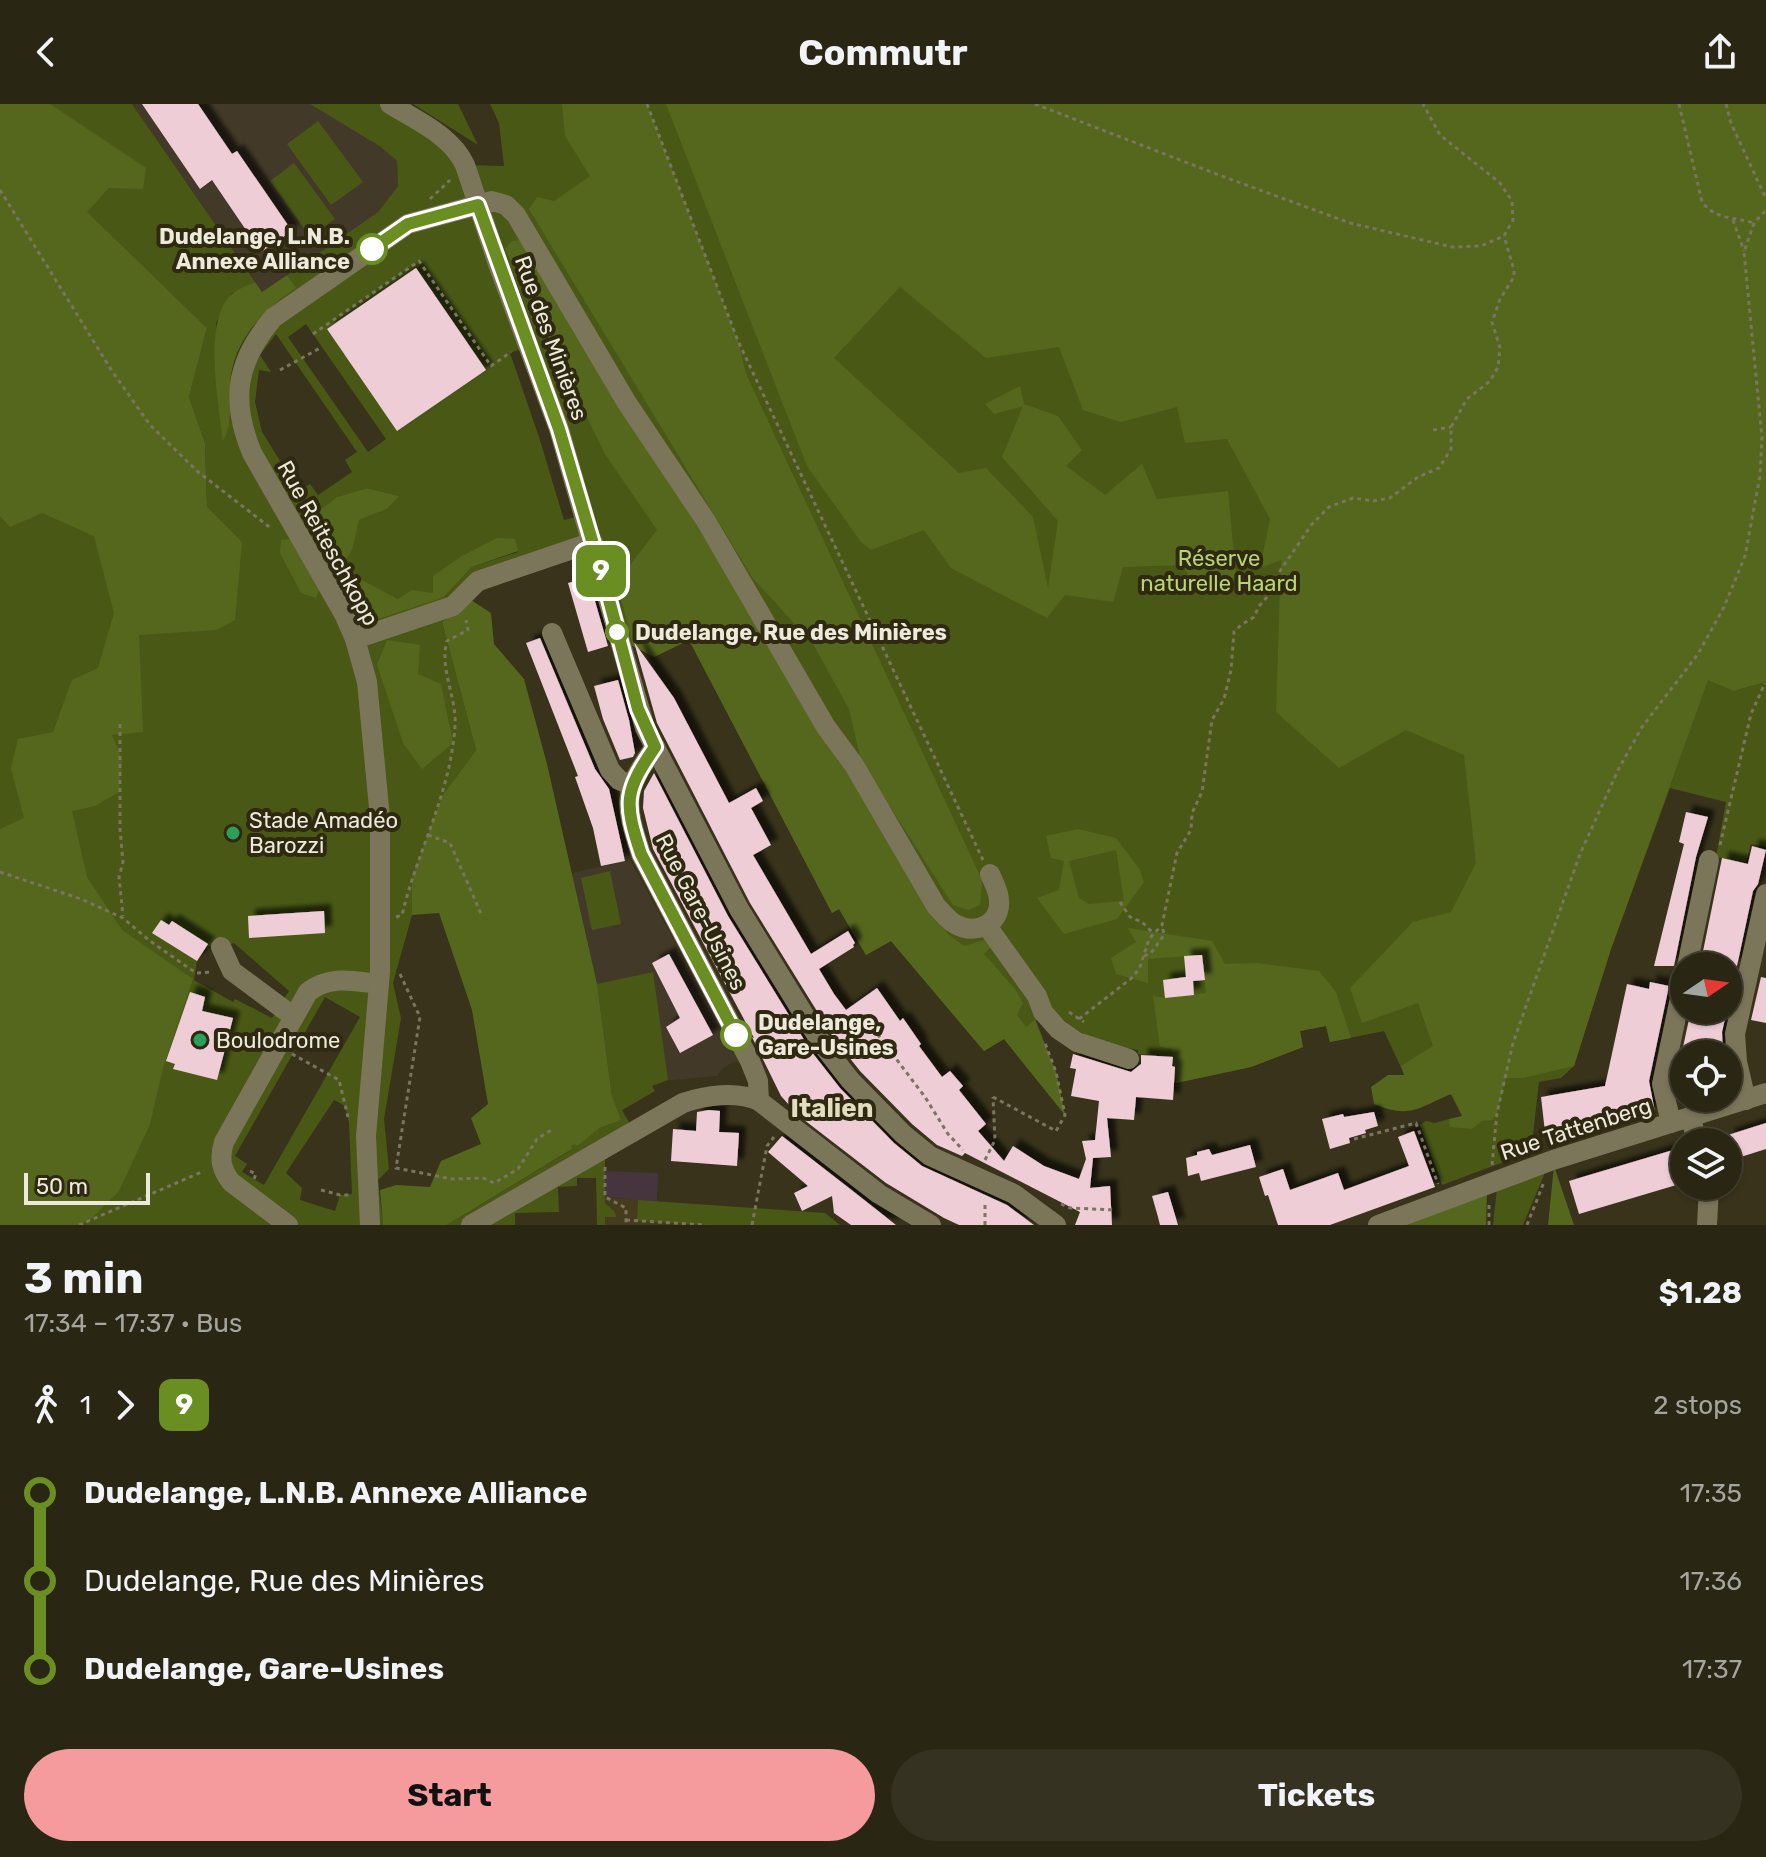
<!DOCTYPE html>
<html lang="en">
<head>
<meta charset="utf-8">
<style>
	body { margin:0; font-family:Rubik,sans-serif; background:#363222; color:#f1f3f6; height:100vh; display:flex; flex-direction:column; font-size:30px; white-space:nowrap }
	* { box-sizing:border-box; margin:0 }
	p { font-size:26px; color:#a5a5a0 }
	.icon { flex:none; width:44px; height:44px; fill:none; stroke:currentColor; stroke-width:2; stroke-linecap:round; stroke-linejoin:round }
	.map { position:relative; height:1121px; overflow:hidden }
	.side { display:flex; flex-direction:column; background:#2a2614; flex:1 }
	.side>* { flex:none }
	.badge { padding:0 16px; border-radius:12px; font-size:28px; line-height:52px }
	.needle { width:52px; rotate:77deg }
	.fabs { position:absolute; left:1670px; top:848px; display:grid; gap:16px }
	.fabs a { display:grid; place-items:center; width:72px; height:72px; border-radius:50%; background:#2a2614; box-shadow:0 2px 6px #0004,0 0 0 2px #464334; font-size:40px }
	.scale { position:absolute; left:24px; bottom:20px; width:126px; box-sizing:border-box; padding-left:8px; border:4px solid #ede9db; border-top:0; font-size:22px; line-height:28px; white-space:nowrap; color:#ede9db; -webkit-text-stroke:6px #2e2910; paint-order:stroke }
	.map>.badge { position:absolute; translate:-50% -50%; box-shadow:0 0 0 4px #fff }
	.legs { display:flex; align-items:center; gap:12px; height:88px; padding:0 24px; font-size:26px }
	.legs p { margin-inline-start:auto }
	.summary { display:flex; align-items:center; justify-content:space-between; height:136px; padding:0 24px }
	h1 { font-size:44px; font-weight:700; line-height:60px }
	.button { display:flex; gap:16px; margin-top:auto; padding:16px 24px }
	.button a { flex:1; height:92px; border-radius:48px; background:#f59b9d; color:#111; font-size:32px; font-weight:700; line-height:92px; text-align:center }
	.button a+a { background:#363222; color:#f1f3f6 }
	ul { padding:0 24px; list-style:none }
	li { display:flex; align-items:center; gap:28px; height:88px; font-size:30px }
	li i { display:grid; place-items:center; width:12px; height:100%; margin:0 10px; background:currentColor }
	li i::after { content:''; width:20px; height:20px; margin:-10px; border:6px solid; border-radius:50%; background:#2a2614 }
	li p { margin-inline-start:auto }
	li:first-child i { background:linear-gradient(#0000 50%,currentColor 0) }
	li:last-child i { background:linear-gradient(currentColor 50%,#0000 0) }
	header { display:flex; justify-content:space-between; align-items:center; height:104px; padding:0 24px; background:#2a2614; font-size:36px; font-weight:700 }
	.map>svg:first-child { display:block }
	.built { fill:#443c1c }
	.industrial { fill:#46343e }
	.education { fill:#423928 }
	.green { fill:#495915; fill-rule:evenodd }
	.forest { fill:#55671d; fill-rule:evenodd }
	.building { fill:#efcdd7; filter:url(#shadow) }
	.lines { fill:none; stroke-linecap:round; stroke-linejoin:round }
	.path { stroke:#7a7560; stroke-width:3; stroke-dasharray:4 4; stroke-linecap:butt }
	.minor { stroke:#7b755a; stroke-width:20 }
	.line-1-casing { stroke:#fff; stroke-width:18 }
	.line-1 { stroke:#6b8e23; stroke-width:12 }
	.stop-1-dot { fill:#fff; stroke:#6b8e23; stroke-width:4 }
	.leisure-dot { fill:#2e9e5b; stroke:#2e2910; stroke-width:3 }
	.labels { text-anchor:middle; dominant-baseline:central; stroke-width:8; stroke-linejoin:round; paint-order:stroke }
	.stop-label { font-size:22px; font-weight:bold; fill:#ede9db; stroke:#2e2910; text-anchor:start }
	.street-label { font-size:22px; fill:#ede9db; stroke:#2e2910 }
	.park-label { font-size:22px; fill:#b9d571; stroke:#2e2910 }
	.poi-label { font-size:22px; fill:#ede9db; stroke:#2e2910; text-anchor:start }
	.quarter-label { font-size:26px; font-weight:bold; fill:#e4dec0; stroke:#2e2910 }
</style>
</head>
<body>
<header><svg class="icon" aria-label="back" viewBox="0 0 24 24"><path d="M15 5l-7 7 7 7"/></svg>Commutr<svg class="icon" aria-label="share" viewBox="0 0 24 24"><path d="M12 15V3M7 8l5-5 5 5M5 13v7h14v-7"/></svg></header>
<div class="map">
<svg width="1766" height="1121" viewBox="0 0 1766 1121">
	<defs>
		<filter id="shadow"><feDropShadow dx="7" dy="-7" stdDeviation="2" flood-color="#0009"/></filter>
	</defs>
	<rect width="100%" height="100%" fill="#38331a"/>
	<polygon class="built" points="605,1093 638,1096 638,1117 706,1121 605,1121 605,1113 615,1113 615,1108 605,1099"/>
	<polygon class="industrial" points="605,1067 658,1069 657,1098 605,1093"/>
	<g class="education">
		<polygon points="132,0 310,0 381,42 397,57 398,82 378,108 262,188"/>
		<polygon points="630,756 741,958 733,958 722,965 717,972 662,977 652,982 655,987 618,1009 572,769"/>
	</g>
	<g class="green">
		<path d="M0,0H132L255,178L231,190L216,219L231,322C224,258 243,221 295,184L287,171L378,108L398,82L397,57L381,43L310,0H412L407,10L465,61L504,62L499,19L490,0H1699L1766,338L1734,587L1766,578V743L1751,740L1746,758L1716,753L1726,698L1670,684L1611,845L1574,962L1561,974L1539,978L1531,1048L1442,1081L1420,1021L1426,1017L1435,1019L1449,1015L1451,1023L1482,1017L1497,1009L1405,972L1384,927L1330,938L1326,922L1300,927L1303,943L1251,963L1176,979L1172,953L1138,950V946C1097,939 1078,931 1048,902L1036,917L1056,968L1065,1011L1004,935L984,947L891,837L866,851L839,805L832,809L689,536L654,553L633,542L621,543L584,450L479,488L442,518L476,646L442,692L412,772V811L393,879L401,914L384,1015L389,1065L378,1076L383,1121H0ZM79,19L109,84L86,108L207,224L189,293L205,339L207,403L79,121ZM416,164L485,265L327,225ZM306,220L386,335L368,348L288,233ZM276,230L357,348L345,356L352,368L318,391L310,380L299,387L262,328L255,298L259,266L271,268L260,251ZM529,242L584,411L564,416L539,333L510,249ZM367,384L400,392L387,405L359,416L337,393ZM497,434L518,448L472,463L444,493L350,504L360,476L398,495L434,489ZM234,839L289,887L272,914L235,895L233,898L194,876L197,857L207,842L221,843ZM325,893L360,913L264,1081L242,1068L247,1060L235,1052ZM334,996L345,1002L349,1019L352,1090L340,1091L335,1107L300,1096L302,1084L286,1069Z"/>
		<polygon points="413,0 458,0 478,41"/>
		<polygon points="318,17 363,78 331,101 287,40"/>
		<polygon points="294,59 335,115 310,133 270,77"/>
		<polygon points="610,767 621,820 592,826 581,774"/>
		<polygon points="653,868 668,976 652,982 655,987 622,1006 634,1027 605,1044 605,1099 615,1108 616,1113 605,1113 605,1121 597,1121 596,1074 577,1074 577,1082 558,1083 559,1108 515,1109 515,1121 447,1121 571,1046 570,1042 575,1039 577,1041 600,1024 620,1016 612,992 597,880"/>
		<polygon points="1542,1067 1544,1071 1523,1121 1493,1121 1497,1084"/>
		<polygon points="638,1096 825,1109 840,1121 706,1121 637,1117"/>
	</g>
	<g class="forest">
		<polygon points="0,0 50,0 146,64 143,85 109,84 87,108 207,224 189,293 205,339 207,403 242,438 235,516 216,526 139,531 143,628 112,631 122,655 119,688 95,702 72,707 87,773 122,826 193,875 163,964 150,1020 119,1087 90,1116 79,1121 0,1121 0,725 24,714 11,664 18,635 53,628 72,576 98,564 114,509 94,432 42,409 10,423 0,412"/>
		<polygon points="562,0 647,0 738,237 746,270 982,776 980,801 968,806 953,801 861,657 849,605 813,540 752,473 529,105 537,93 554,97 590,72 565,32"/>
		<path d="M666,0H1766V578L1734,587L1708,576L1611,845L1574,962L1523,974H1506L1497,1009L1492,1016L1482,1017L1472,1025L1450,1023L1449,1015L1462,1012L1451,990C1418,1004 1410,1015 1374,1000L1371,983L1388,971H1404L1401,962L1433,942L1418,899L1362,919L1350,884L1413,818L1451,808L1476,759L1464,651L1406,626L1339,664L1276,608L1281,456L1260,464L1270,415L1227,335L1185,339L1177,303L1121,318L1083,306L1059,243L986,254L900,183L834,254L959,369L986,364L1033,413L1048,484L1058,417L1002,353L1023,302L994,310L985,300L1020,282L1024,300L1058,312L1082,346L1066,362L1105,391L1142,360L1157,395L1228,387L1236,473L1197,489L1183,461L1123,463L1113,498L1065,491L1047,514L951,464L924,426L871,446L861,438L807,362Z"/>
		<polygon points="521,136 948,830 964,842 990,834 994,839 984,850 1015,885 1023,899 1017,911 1026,923 1035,916 1056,968 1065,1011 1004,935 984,947 891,837 866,851 839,805 832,809 689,536 654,553 633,542 617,478 657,426 605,350 505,145 512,137"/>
		<path d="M287,171L296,184C262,207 231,239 230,283C229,304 233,318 223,337C219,301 202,216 232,190C238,185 248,181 255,178L262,188Z"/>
		<polygon points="367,384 400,392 387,405 359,416 352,446 339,466 331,467 305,418 337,393"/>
		<polygon points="497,434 515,435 518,447 472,463 444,493 372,517 359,513 350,504 351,481 360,475 398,495 412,486 433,489 433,472 462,452"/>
		<polygon points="290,435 319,486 316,494 301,489 280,449 281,436"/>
		<polygon points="471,496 491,509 494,540 524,575 547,660 597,880 612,992 621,1016 600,1024 577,1042 575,1040 571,1042 572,1045 447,1121 383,1121 380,1086 396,1081 430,1083 441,1057 481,1040 471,1014 488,1000 472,906 439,809 412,811 412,772 442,692 476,646 442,518"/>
		<polygon points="387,536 420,541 418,570 441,580 453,639 422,665 403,639 377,561"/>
		<path d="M1078,725L1116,734L1140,766L1144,778L1117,815L1064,830L1037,794L1059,786L1064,757L1051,754L1046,732ZM1116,746L1124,797L1089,800L1079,794L1069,757Z"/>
		<polygon points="1128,824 1212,837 1225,860 1257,859 1319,867 1336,888 1351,934 1330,938 1326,922 1300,927 1303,943 1251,963 1176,979 1172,945 1160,943 1153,892 1165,894 1206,889 1202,851 1148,855 1148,879 1116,870 1111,854 1136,838"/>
		<polygon points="1554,1062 1574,1121 1548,1121"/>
		<polygon points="1487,1088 1486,1121 1402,1121"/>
	</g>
	<g class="building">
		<polygon points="142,0 198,0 232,50 237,47 292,127 261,148 212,76 200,85"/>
		<polygon points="416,164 486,266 397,327 327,225"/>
		<polygon points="588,473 608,542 588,548 568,479"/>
		<polygon points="540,534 595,665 609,685 625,757 601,762 593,724 575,673 578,672 526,539"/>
		<polygon points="634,538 674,594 729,699 756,684 763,697 751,704 771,741 753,751 811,850 848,827 855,839 853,841 854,843 819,865 834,890 846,906 877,884 900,917 903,914 921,940 919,942 942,973 950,967 963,982 959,986 986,1020 978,1027 1004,1057 1013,1042 1044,1062 1079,1075 1086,1055 1082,1037 1095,1036 1099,997 1071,992 1076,965 1070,964 1073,950 1131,968 1141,960 1141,951 1173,953 1172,962 1175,963 1173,996 1136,993 1134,1016 1107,1014 1111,1053 1093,1054 1090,1084 1110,1082 1112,1121 1075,1121 1080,1108 965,1049 962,1052 937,1041 912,1020 860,967 833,933 750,799 657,619"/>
		<polygon points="618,576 629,616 635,649 633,653 620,656 603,615 594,582"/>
		<polygon points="654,669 728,812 811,947 840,984 894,1039 922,1062 1007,1101 1034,1121 959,1121 944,1114 886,1079 799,1012 781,992 752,933 754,934 653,745 643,704 644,687"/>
		<polygon points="1686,708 1708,713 1696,753 1674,862 1654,862 1684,740 1679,738"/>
		<polygon points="1752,742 1766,746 1758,780 1753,787 1737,862 1700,862 1722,754 1748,760"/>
		<polygon points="324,807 325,829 249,834 248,812"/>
		<polygon points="161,816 169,821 172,817 208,840 197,857 152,829"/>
		<polygon points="669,850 713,931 680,949 666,923 680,914 652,859"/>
		<polygon points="1202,851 1205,876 1193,877 1194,891 1165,894 1163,876 1186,873 1184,852"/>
		<polygon points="1761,873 1766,874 1766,919 1751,916"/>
		<polygon points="1650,878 1669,882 1649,977 1655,1008 1545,1028 1541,993 1605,982 1627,880 1649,885"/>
		<polygon points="190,888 205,893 202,907 233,914 217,976 173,965 175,960 166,957"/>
		<polygon points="1691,906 1727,906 1722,928 1723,950 1684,950 1684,993 1678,993 1675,980"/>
		<polygon points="709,1006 720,1007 719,1028 739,1029 737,1062 671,1057 673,1025 696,1027 697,1008"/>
		<polygon points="1374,1008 1378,1022 1365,1026 1366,1029 1349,1034 1350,1039 1330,1045 1322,1015 1343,1010 1344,1013"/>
		<polygon points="1766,1019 1766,1045 1728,1057 1728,1031"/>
		<polygon points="1414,1027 1435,1083 1330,1121 1278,1121 1268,1091 1265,1092 1259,1073 1283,1065 1290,1086 1338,1069 1344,1086 1409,1062 1398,1033"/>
		<polygon points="782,1032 849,1084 896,1121 851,1121 834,1109 832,1092 802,1107 794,1089 808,1082 768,1048"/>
		<polygon points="1250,1041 1256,1063 1201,1077 1199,1069 1188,1072 1186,1054 1197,1051 1197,1048 1209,1045 1212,1051"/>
		<polygon points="1673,1046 1683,1079 1579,1110 1569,1077"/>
		<polygon points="1168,1088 1178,1121 1160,1121 1158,1113 1152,1092"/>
	</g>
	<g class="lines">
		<g class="path">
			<polyline points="647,0 738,237 983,756"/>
			<polyline points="1035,0 1219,71 1350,119 1452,143 1481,142 1504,132 1513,116 1512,97 1500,79 1440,31 1423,0"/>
			<path d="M1679,0L1702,98C1716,116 1735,113 1754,119"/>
			<polyline points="1726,0 1731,19 1766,95"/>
			<polyline points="0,86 112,267 150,321 197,367 272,425"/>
			<polyline points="430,95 450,76"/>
			<polyline points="1733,116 1744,147"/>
			<polyline points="313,230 419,157 491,262 511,248"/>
			<polyline points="280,266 322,243"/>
			<polyline points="1433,326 1451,323"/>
			<polyline points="120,620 120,725 123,758 119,773 123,812"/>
			<polyline points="428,731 450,739 482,812"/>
			<polyline points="1720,741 1751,610 1765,579"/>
			<polyline points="0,768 81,795 123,814 150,837 196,869 213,868"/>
			<polyline points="1120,798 1130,813 1142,818 1154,830"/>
			<path d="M396,813L402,811C417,748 451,688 455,622C457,593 439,565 447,537L468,526L466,516"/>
			<polyline points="1144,852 1151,849 1164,831 1162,821"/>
			<polyline points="400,870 420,913 396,1064 452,1075 483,1074 494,1079 518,1065 537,1035 553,1025"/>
			<polyline points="1069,908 1084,918"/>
			<polyline points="863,911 925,993 948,1030 963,1046"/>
			<polyline points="1079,915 1133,873 1140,863 1149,835 1162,821 1177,749 1191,726 1192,709 1202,688 1212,616 1224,595 1231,566 1234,528 1241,521 1254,513 1259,502 1269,491 1280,467 1312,420 1329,403 1353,394 1373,397 1390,394 1418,373 1439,364 1451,345 1451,323 1467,295 1490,277 1498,263 1500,244 1492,218 1500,195 1514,173 1514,166 1504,132"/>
			<polyline points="292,950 339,976 348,1013"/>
			<polyline points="993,993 1056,1027 1065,1011 1056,968 1045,939"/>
			<polyline points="1354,1035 1416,1019 1438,1080"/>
			<polyline points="985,1056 995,1036 993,993"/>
			<polyline points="1492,1061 1497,1009 1513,939 1580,750 1619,664 1642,623 1698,550 1724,503 1745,452 1760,372 1762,334 1744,148 1754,119 1766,106"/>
			<polyline points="605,1063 605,1093 626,1104 626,1121"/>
			<polyline points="250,1067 256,1070 254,1075"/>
			<polyline points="321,1086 340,1091 352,1091"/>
			<polyline points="1061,1100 1070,1104 1116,1106"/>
			<polyline points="626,1116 706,1121"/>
			<polyline points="79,1121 204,1067"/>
			<polyline points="752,1121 767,1042 774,1033"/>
			<polyline points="985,1121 985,1097"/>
			<polyline points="1489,1121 1489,1101"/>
			<polyline points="1527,1121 1544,1078"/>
		</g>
		<g class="minor">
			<path d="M390,0C417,17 451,31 465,61L498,160L559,325L645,624L739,805L822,940L850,976L903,1030L930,1052L1014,1090L1056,1121"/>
			<polyline points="552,529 610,666 619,676 631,681"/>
			<polyline points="355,535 453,502 478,477 593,438"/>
			<path d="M655,643C623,688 624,698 641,750L750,957L758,977L759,997"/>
			<polyline points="987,822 1037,892 1043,908 1058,925 1077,938 1129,955"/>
			<polyline points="221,843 232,867 294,913"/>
			<polyline points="1687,862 1709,756"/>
			<polyline points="1746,996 1737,958 1735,930 1766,790"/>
			<polyline points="1690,1013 1698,1038"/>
			<polyline points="1671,1019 1662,980 1684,875"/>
			<path d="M288,1121L231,1078C221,1065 219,1054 224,1038L308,888C330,871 352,877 378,880"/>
			<path d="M370,1121L366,1032L380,868V714L367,578L355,535L344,510L252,349C230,296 236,258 273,214L408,120L492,97L506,101L516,111L627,299L706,417L826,623L854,661L936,802C942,808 948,816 955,820C970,829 992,825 998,807C1002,794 995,781 990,770"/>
			<path d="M471,1121L683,999C706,991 737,987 759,997L879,1090L931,1121"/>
			<polyline points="1378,1121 1553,1056 1766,989"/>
			<polyline points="1707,1121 1709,1082"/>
		</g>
	</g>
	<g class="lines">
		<defs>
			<path id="line-1" d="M372,145L408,120L478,101L559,325L604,477L638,605L655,643C624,688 624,698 641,750L736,931"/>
		</defs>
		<use href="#line-1" class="line-1-casing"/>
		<use href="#line-1" class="line-1"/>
	</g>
	<g class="stop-1-dot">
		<circle cx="372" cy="145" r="14"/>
		<circle cx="617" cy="528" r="10"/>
		<circle cx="736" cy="931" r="14"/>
	</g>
	<g class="leisure-dot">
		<circle cx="233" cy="729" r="8"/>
		<circle cx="200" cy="936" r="8"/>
	</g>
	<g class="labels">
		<g class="stop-label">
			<text x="350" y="132" text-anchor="end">Dudelange, L.N.B.<tspan x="350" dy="25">Annexe Alliance</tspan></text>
			<text x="635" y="528">Dudelange, Rue des Minières</text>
			<text x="758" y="918">Dudelange,<tspan x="758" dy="25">Gare-Usines</tspan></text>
		</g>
		<g class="street-label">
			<text transform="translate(551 234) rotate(70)">Rue des Minières</text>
			<text transform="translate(328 439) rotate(61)">Rue Reiteschkopp</text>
			<text transform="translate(701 808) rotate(63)">Rue Gare-Usines</text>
			<text transform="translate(1576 1025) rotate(-18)">Rue Tattenberg</text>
		</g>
		<g class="park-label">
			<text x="1219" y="454">Réserve<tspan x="1219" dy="25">naturelle Haard</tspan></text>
		</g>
		<g class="poi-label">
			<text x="249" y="716">Stade Amadéo<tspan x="249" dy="25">Barozzi</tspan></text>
			<text x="216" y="936">Boulodrome</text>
		</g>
		<g class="quarter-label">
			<text x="832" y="1004">Italien</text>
		</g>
	</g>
</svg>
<div class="fabs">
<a><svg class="needle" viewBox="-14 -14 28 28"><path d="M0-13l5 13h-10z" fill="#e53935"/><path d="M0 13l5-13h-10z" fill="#a5a5a0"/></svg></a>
<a><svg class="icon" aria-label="locate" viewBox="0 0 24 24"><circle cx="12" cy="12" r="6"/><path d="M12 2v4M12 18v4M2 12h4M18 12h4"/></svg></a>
<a><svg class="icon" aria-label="layers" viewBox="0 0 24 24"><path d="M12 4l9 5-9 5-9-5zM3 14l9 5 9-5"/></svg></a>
</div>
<div class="scale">50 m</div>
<b class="badge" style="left:601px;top:467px;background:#6b8e23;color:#fff">9</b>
</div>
<section class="side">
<div class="summary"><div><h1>3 min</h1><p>17:34 – 17:37 · Bus</p></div><b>$1.28</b></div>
<div class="legs"><svg class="icon" aria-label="walk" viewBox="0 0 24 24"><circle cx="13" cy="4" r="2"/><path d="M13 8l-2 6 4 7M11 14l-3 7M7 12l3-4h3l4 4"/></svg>1<svg class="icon" aria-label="forward" viewBox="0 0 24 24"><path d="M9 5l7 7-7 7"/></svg><b class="badge" style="background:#6b8e23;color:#fff">9</b><p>2 stops</p></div>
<ul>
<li><i style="color:#6b8e23"></i><b>Dudelange, L.N.B. Annexe Alliance</b><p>17:35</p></li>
<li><i style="color:#6b8e23"></i><span>Dudelange, Rue des Minières</span><p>17:36</p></li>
<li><i style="color:#6b8e23"></i><b>Dudelange, Gare-Usines</b><p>17:37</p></li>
</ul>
<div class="button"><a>Start</a><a>Tickets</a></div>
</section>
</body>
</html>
